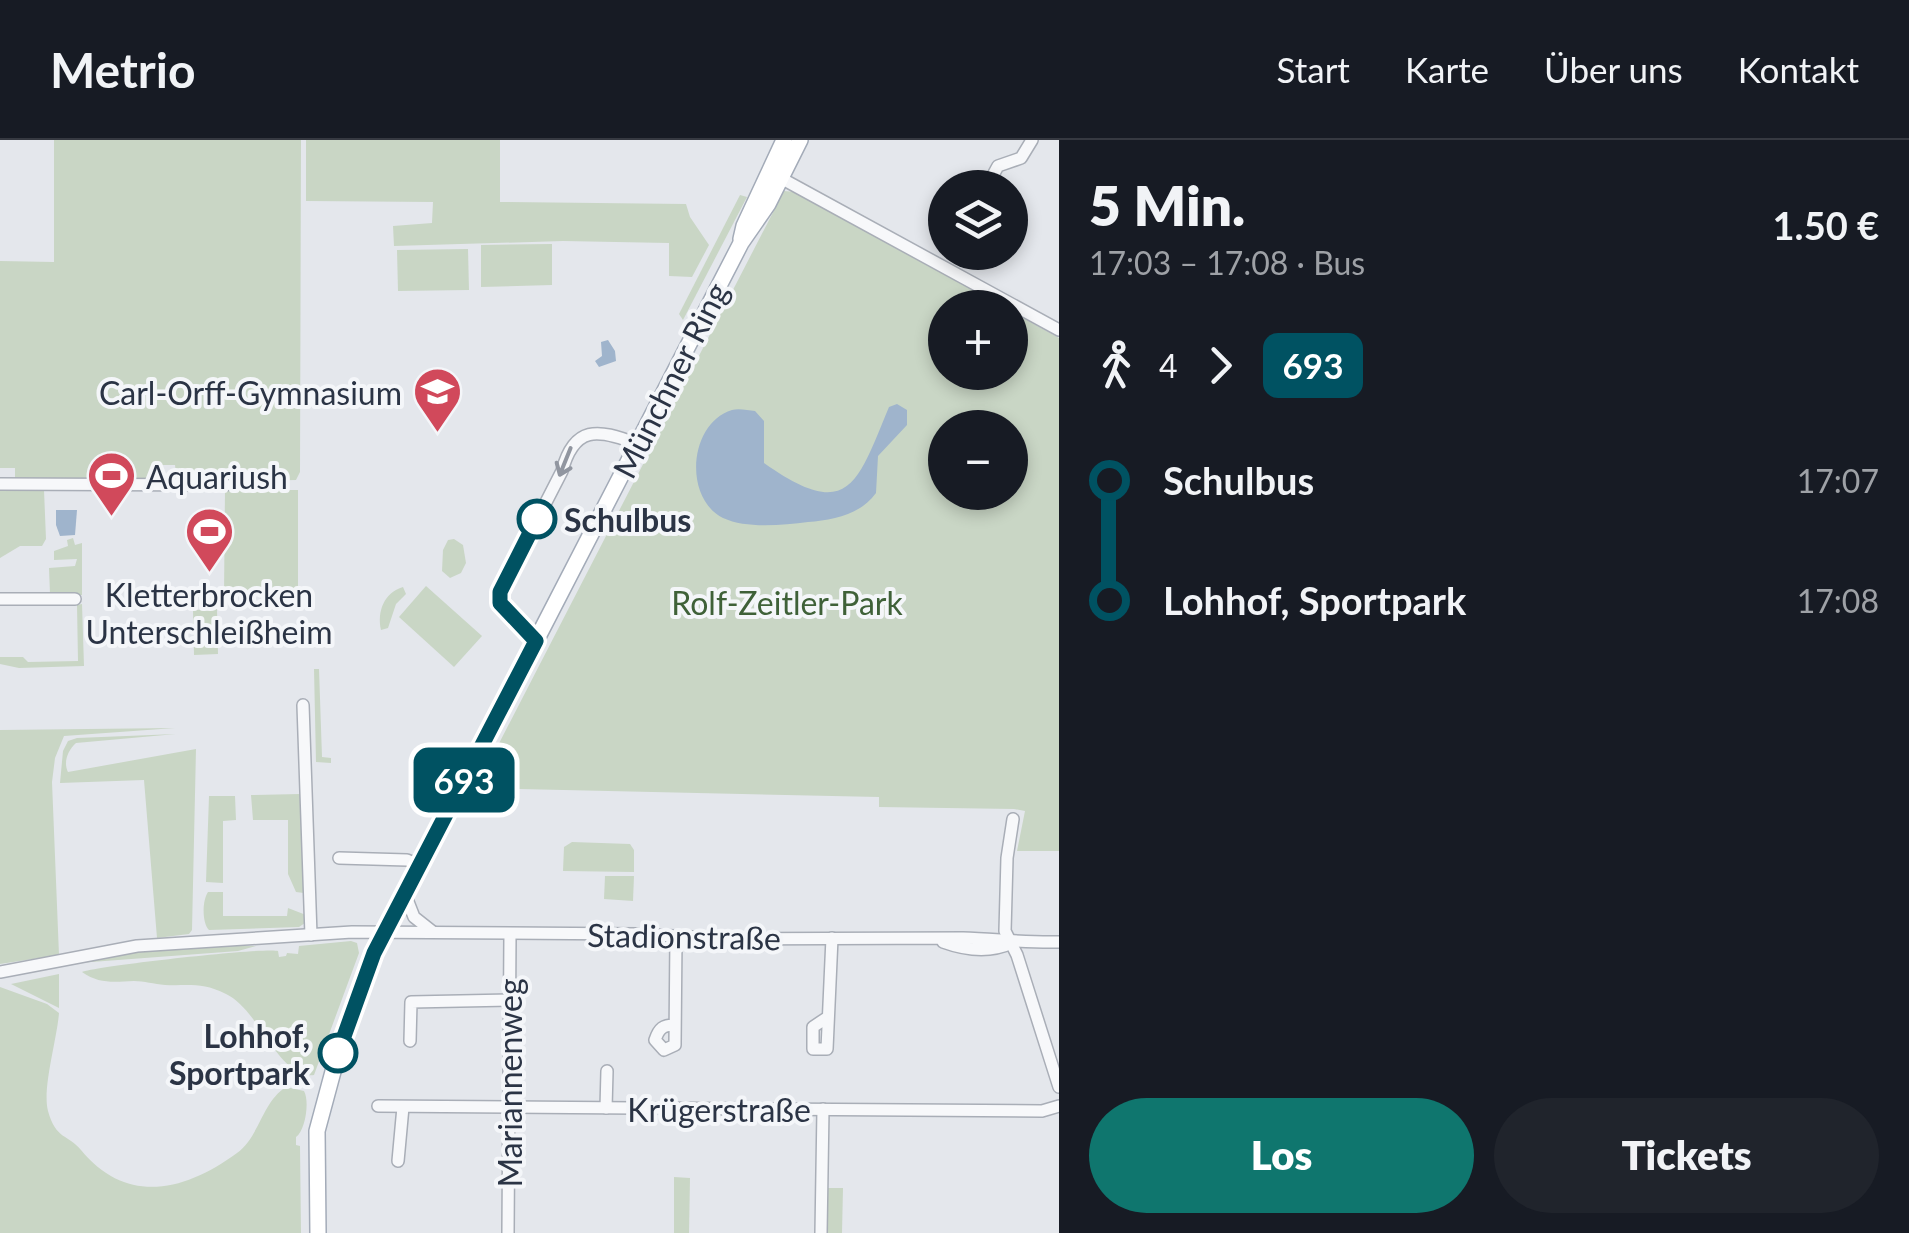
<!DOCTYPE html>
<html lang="de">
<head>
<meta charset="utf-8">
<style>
	body { margin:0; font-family:Lato,sans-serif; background:#20242c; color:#f1f3f6; height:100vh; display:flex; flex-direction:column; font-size:38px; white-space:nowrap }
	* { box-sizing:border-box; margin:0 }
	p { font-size:32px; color:#9ea1a6 }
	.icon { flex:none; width:55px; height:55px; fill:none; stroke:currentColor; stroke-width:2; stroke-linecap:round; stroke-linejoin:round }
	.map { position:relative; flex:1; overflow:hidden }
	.sheet { display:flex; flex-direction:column; background:#171b24; width:850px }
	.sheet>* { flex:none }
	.badge { padding:0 20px; border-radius:15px; font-size:35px; line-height:65px }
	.fabs { position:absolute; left:928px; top:30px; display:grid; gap:20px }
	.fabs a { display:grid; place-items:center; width:100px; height:100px; border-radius:50%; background:#171b24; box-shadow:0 5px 15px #0003; font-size:50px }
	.map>.badge { position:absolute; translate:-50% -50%; box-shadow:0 0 0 5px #fff }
	.legs { display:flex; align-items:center; gap:15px; height:110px; padding:0 30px; font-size:32px }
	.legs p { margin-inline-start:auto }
	.overview { display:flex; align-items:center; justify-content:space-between; height:170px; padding:0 30px }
	h1 { font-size:55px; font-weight:800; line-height:75px }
	.cta { display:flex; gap:20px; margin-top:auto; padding:20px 30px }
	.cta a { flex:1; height:115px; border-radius:60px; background:#0f766e; color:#fff; font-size:40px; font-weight:800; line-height:115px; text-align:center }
	.cta a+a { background:#20242c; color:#f1f3f6 }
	ul { padding:0 30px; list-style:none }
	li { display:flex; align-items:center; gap:35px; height:120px; font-size:38px }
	li i { display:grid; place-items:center; width:15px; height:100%; margin:0 12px; background:currentColor }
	li i::after { content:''; width:25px; height:25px; margin:-12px; border:8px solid; border-radius:50%; background:#171b24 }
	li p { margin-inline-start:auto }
	li:first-child i { background:linear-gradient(#0000 50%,currentColor 0) }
	li:last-child i { background:linear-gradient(currentColor 50%,#0000 0) }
	header { display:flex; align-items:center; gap:60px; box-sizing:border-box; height:140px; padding:0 50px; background:#171b24; border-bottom:2px solid #363941 }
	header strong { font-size:48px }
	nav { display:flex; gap:55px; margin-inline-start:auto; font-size:35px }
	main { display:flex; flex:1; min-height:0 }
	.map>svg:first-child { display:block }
	.green { fill:#c9d6c5; fill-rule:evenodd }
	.water { fill:#9fb4cc }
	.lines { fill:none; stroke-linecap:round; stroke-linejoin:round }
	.minor-casing { stroke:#a9aeb7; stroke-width:14 }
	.major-casing { stroke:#a3abb8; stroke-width:18 }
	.minor { stroke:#f7f8fa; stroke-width:11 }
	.major { stroke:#fff; stroke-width:15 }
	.oneway { stroke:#9196a0 }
	.line-1-casing { stroke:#fff; stroke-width:22 }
	.line-1 { stroke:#005262; stroke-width:15 }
	.stop-1-dot { fill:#fff; stroke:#005262; stroke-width:5 }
	.labels { text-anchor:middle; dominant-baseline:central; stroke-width:8; stroke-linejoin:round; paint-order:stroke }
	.street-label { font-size:32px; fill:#2b3445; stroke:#f4f6f9 }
	.poi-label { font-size:32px; fill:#2b3445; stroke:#f4f6f9; text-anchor:end }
	.stop-label { font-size:32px; font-weight:bold; fill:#2b3445; stroke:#f4f6f9; text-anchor:start }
	.park-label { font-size:32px; fill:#3f6138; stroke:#f4f6f9 }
</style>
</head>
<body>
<header>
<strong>Metrio</strong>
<nav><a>Start</a><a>Karte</a><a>Über uns</a><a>Kontakt</a></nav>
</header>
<main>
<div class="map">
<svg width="1059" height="1093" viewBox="0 0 1059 1093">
	<rect width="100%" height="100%" fill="#e4e7ec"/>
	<g class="green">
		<polygon points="54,0 301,0 300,332 296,340 177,343 175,325 156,325 155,339 15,339 15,328 0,328 0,121 54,122"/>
		<polygon points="306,0 500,0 500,62 686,64 690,77 709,105 692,137 669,136 669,103 563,101 394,106 393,86 432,83 433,62 306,61"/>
		<path d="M784,51L796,52L1003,167L945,168V232H1010V171L1059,198V711H1017L1025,671L1014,669L879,667V657L476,648ZM945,288H1010V352H945Z"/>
		<polygon points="740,55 747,57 683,180 679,174"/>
		<polygon points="552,104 552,145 481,147 481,105"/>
		<polygon points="468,109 469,150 398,151 397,110"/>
		<polygon points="0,350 44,350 46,399 42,406 20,406 0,418"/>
		<polygon points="225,350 298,350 298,455 224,455"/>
		<polygon points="73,398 75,405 82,403 82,455 61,457 50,454 49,428 75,426 77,419 54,420 54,411 68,406 67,400"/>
		<polygon points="454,399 463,405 466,423 461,433 450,438 442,431 443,410 448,400"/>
		<polygon points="426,446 482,496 454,527 399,477"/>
		<path d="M403,447L406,454L396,464L388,488L381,490C377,471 384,453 403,447Z"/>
		<polygon points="82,464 84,526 19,528 0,524 0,517 23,517 28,522 78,521 77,465"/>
		<polygon points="217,469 218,514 194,515 193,470"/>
		<polygon points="314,529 319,529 322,617 331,618 331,623 316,622"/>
		<polygon points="175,588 64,596 55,618 52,642 59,815 0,824 0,590"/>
		<path d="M176,594L76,603C68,610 63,622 68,632L196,609L192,790L189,794L157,798L144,640L60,643L63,611L68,601L77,598Z"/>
		<polygon points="300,654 304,753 296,752 288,734 288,680 253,680 251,655"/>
		<polygon points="209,656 235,656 236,680 223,681 223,743 206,742"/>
		<polygon points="572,702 630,704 634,710 634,732 563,731 564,707"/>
		<polygon points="605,736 634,736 633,761 604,759"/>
		<path d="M208,752H223V776H287L288,768L306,775L305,783L299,787L209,790C202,783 202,761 208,752Z"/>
		<path d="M351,801L357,803L359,813L314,935C278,939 261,871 226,854C202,842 190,846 165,845C154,844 144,841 134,841C113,842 99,844 82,832C97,826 266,807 278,811L279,817L286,816L287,813L298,814L299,806Z"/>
		<path d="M211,805L256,806L238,811L78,823C106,804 176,808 211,805Z"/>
		<polygon points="59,834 59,868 11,844"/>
		<path d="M0,847L47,864L59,873C57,899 42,949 48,971C56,1000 68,994 81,1010C126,1065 184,1052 237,1013C260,996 262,962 286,947L304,951C310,962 305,991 296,997V1005L300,1006L301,1093H0Z"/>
		<polygon points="674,1037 690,1038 689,1093 674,1093"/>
		<polygon points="827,1048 843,1048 842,1093 826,1093"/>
	</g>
	<g class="water">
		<polygon points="608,200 615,211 616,221 599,227 595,221 602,216 601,202"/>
		<path d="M897,264L907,270V285L878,316L876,353C860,375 833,380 808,382C782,385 747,389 723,378C683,358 689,283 732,270C738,268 748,270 755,271L764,281V323C849,383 857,344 889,267Z"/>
		<polygon points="56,370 77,370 75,395 60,396 56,385"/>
	</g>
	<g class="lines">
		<defs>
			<g id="minor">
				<polyline points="777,36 1059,190"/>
				<polyline points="986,48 998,26 1021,18 1032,0"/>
				<polyline points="0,344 226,345"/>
				<polyline points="0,459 75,459"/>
				<path d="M535,501L500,463V452L562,331C574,286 597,288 637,304"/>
				<polyline points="303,565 311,795"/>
				<polyline points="1013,679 1007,718 1005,791 1017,815 1059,947"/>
				<polyline points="339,718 407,720 419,725"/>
				<polyline points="405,754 414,777 433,792"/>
				<path d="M943,802C965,810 990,813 1012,803"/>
				<path d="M0,832L137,806L352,792L637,794L729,799L963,798C996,799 1026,803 1059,802"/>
				<polyline points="828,877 813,887 813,909 827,909 832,798"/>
				<path d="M675,885C663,885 659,888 655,900L664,910L675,905L676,797"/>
				<polyline points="410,901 411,862 510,860"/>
				<polyline points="378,966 1042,971 1059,966"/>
				<polyline points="606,968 607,931"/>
				<polyline points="398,1021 403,967"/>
				<polyline points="508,1093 510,794"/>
				<polyline points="821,1093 823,969"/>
			</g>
			<g id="major">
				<polyline points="741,99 744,86 784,0"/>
				<polyline points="318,1093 317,991 338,913 375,813 741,103 768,64 800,0"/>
			</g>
		</defs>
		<use href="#minor" class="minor-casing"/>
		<use href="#major" class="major-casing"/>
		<use href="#minor" class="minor"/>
		<use href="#major" class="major"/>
	</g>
	<defs><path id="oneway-shaft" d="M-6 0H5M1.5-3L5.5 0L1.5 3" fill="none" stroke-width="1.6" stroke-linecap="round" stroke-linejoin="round" transform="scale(2.5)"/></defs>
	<use class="oneway" href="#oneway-shaft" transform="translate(565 322) rotate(112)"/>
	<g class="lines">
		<defs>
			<polyline id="line-1" points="338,913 374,813 536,501 500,463 500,452 537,379"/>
		</defs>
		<use href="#line-1" class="line-1-casing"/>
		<use href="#line-1" class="line-1"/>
	</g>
	<defs>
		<symbol id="school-pin" viewBox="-11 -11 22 30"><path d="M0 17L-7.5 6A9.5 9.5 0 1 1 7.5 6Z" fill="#d1495b" stroke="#f4f6f9"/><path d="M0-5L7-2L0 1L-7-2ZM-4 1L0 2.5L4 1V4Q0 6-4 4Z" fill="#fff"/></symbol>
		<symbol id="stadium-pin" viewBox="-11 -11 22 30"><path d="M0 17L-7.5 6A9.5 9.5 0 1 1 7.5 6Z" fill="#d1495b" stroke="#f4f6f9"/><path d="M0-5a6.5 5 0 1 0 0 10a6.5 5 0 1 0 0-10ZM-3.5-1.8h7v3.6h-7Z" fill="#fff"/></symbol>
	</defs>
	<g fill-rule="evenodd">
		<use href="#school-pin" x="410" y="224" width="55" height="75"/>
		<use href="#stadium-pin" x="84" y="308" width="55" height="75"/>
		<use href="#stadium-pin" x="182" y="364" width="55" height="75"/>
	</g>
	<g class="stop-1-dot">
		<circle cx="537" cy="379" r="18"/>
		<circle cx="338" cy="913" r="18"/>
	</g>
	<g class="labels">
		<g class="street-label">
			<text transform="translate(670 240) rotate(-63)">Münchner Ring</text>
			<text transform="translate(684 796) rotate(1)">Stadionstraße</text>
			<text transform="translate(509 943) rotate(-90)">Mariannenweg</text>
			<text x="719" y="969">Krügerstraße</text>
		</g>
		<g class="poi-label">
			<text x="402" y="252">Carl-Orff-Gymnasium</text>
			<text x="146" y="336" text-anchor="start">Aquariush</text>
			<text x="209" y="454" text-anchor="middle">Kletterbrocken<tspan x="209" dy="37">Unterschleißheim</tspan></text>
		</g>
		<g class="stop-label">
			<text x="564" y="379">Schulbus</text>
			<text x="310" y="895" text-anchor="end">Lohhof,<tspan x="310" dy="37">Sportpark</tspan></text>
		</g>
		<g class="park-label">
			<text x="787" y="462">Rolf-Zeitler-Park</text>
		</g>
	</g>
</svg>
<div class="fabs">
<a><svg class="icon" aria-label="layers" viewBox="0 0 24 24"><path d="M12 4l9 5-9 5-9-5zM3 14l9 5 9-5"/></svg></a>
<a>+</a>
<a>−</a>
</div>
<b class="badge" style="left:464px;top:640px;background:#005262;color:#fff">693</b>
</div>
<section class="sheet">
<div class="overview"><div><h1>5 Min.</h1><p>17:03 – 17:08 · Bus</p></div><b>1.50 €</b></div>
<div class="legs"><svg class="icon" aria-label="walk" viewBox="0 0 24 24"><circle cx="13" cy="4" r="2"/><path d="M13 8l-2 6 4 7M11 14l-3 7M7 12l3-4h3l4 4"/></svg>4<svg class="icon" aria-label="forward" viewBox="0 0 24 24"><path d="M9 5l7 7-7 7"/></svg><b class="badge" style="background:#005262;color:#fff">693</b></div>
<ul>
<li><i style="color:#005262"></i><b>Schulbus</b><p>17:07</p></li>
<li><i style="color:#005262"></i><b>Lohhof, Sportpark</b><p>17:08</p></li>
</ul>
<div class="cta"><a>Los</a><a>Tickets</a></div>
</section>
</main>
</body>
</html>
